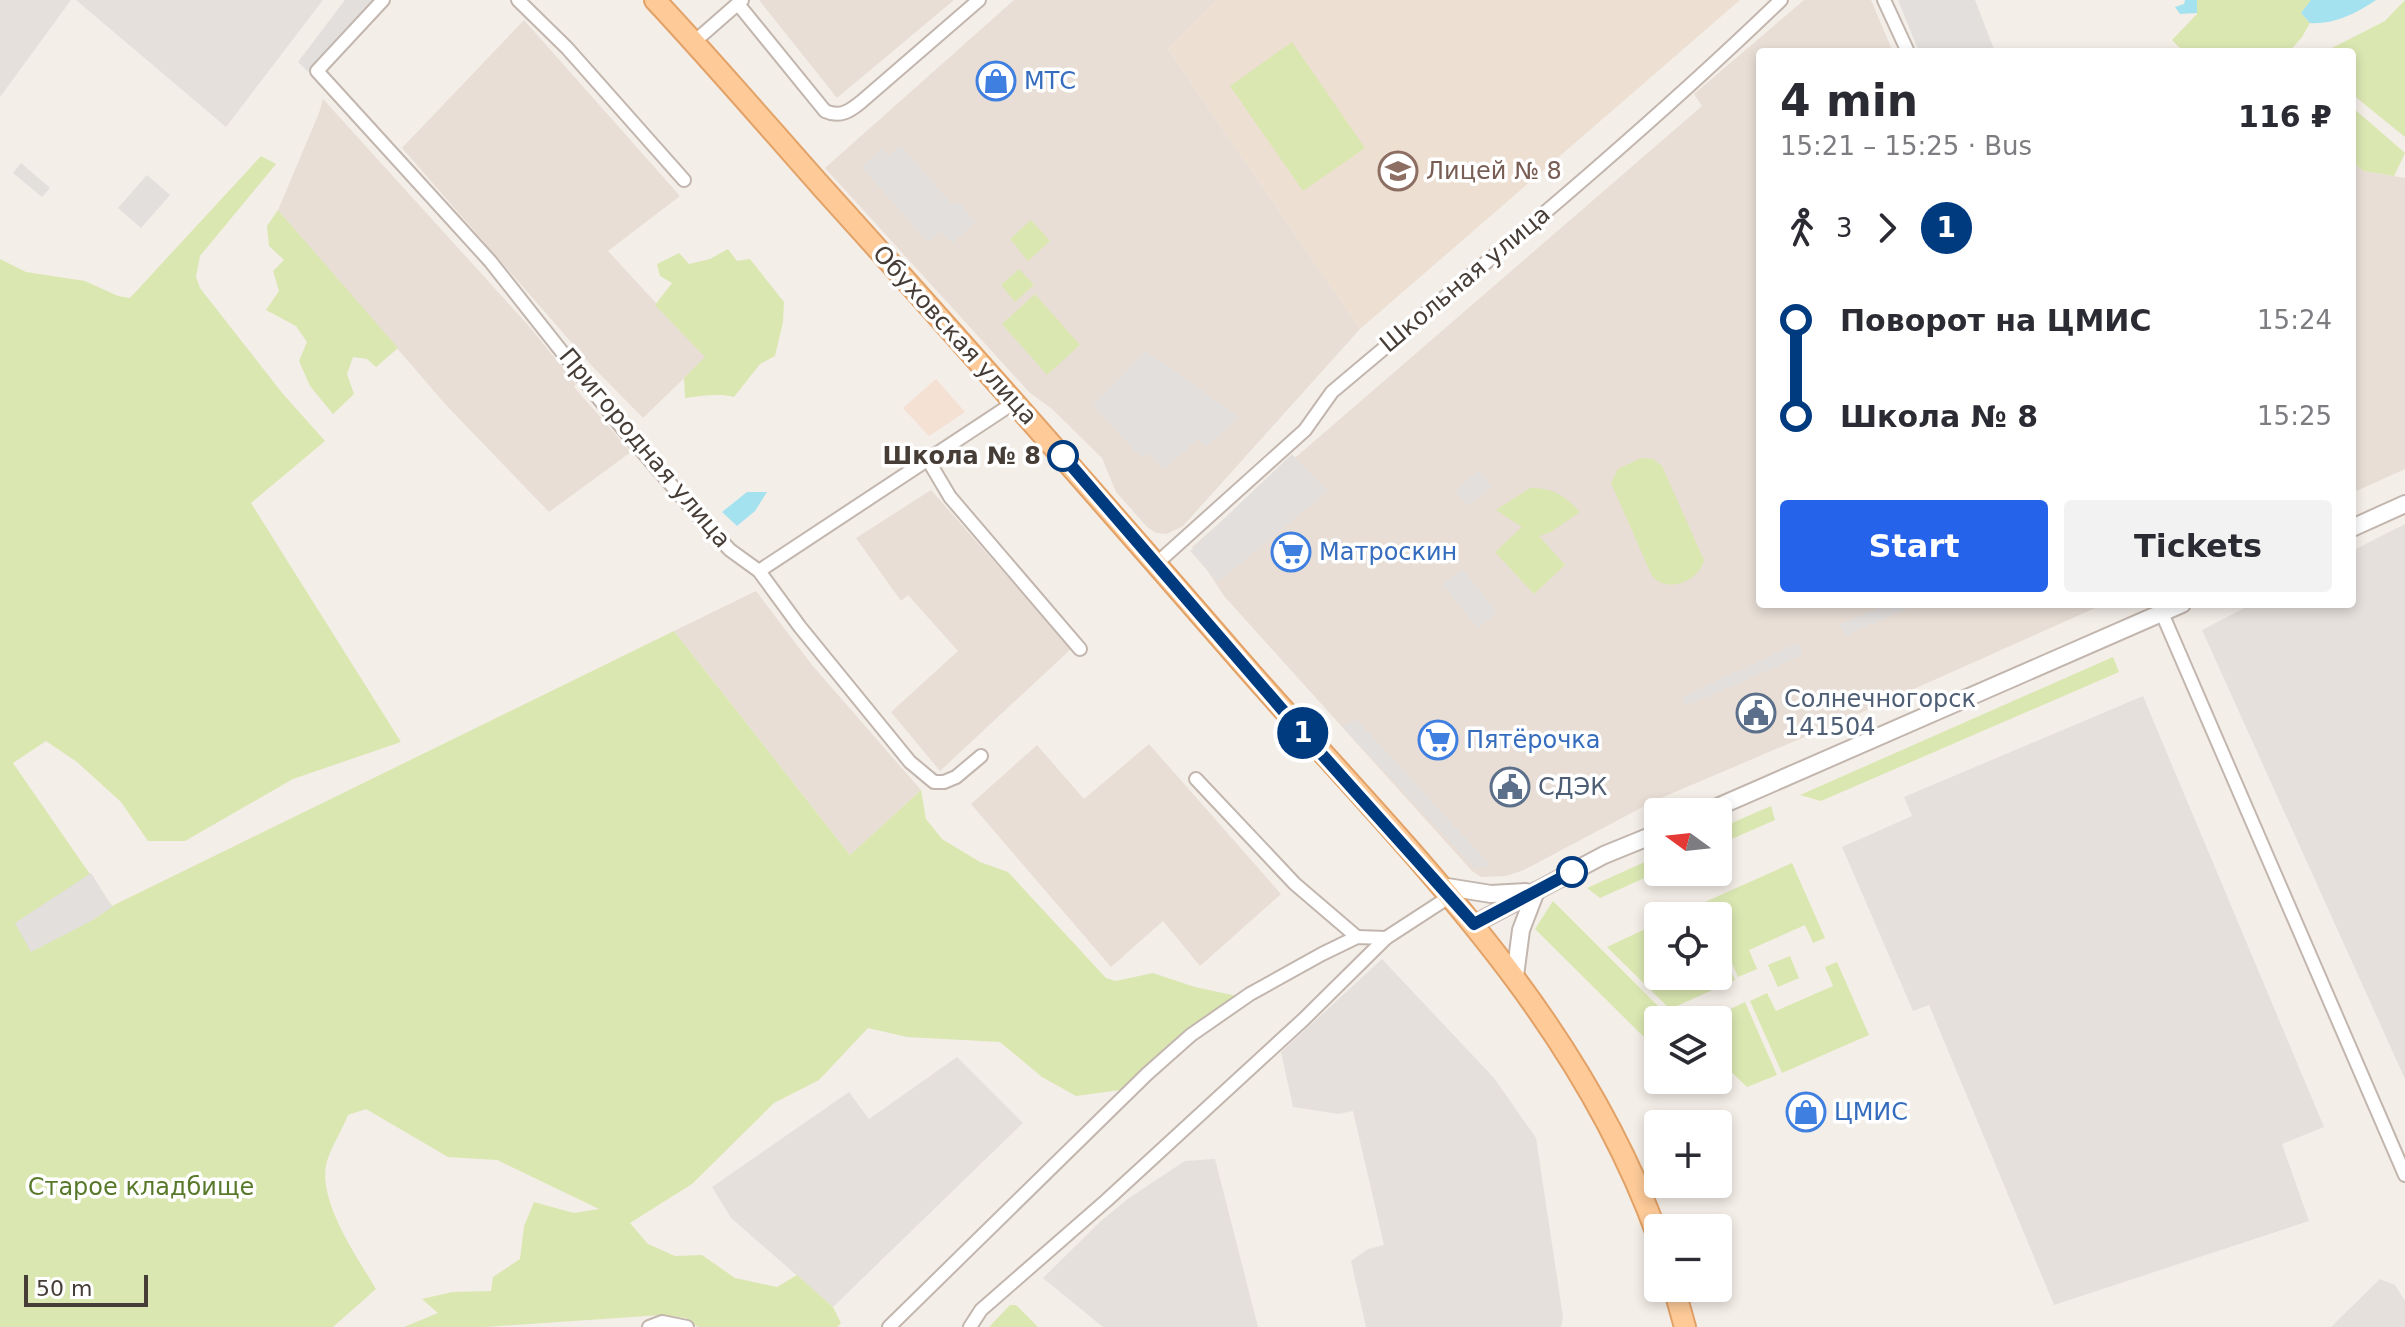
<!DOCTYPE html>
<html lang="en">
<head>
<meta charset="utf-8">
<style>
	body { margin:0; font-family:"DejaVu Sans",sans-serif; background:#f2f2f3; color:#2b2b33; height:100vh; display:flex; flex-direction:column; font-size:30px; white-space:nowrap }
	* { box-sizing:border-box; margin:0 }
	p { font-size:26px; color:#7c7c81 }
	.icon { flex:none; width:44px; height:44px; fill:none; stroke:currentColor; stroke-width:2; stroke-linecap:round; stroke-linejoin:round }
	.map { position:relative; flex:1; overflow:hidden }
	.sheet { position:absolute; left:1756px; top:48px; width:600px; height:560px; display:flex; flex-direction:column; background:#fff; border-radius:8px; box-shadow:0 4px 12px #0003 }
	.sheet>* { flex:none }
	.badge { padding:0 16px; border-radius:26px; font-size:28px; line-height:52px }
	.needle { width:52px; rotate:285deg }
	.buttons { position:absolute; left:1644px; top:798px; display:grid; gap:16px }
	.buttons a { display:grid; place-items:center; width:88px; height:88px; border-radius:8px; background:#fff; box-shadow:0 4px 12px #0003; font-size:40px }
	.scale { position:absolute; left:24px; bottom:20px; width:124px; box-sizing:border-box; padding-left:8px; border:4px solid #473d37; border-top:0; font-size:22px; line-height:28px; white-space:nowrap; color:#473d37; -webkit-text-stroke:6px #fff; paint-order:stroke }
	.map>.badge { position:absolute; translate:-50% -50%; box-shadow:0 0 0 4px #fff }
	.legs { display:flex; align-items:center; gap:12px; height:88px; padding:0 24px; font-size:26px }
	.legs p { margin-inline-start:auto }
	.overview { display:flex; align-items:center; justify-content:space-between; height:136px; padding:0 24px }
	h1 { font-size:44px; font-weight:700; line-height:60px }
	.primary-button { display:flex; gap:16px; margin-top:auto; padding:16px 24px }
	.primary-button a { flex:1; height:92px; border-radius:8px; background:#2563eb; color:#fff; font-size:32px; font-weight:700; line-height:92px; text-align:center }
	.primary-button a+a { background:#f2f2f3; color:#2b2b33 }
	ul { padding:0 24px; list-style:none }
	li { display:flex; align-items:center; gap:28px; height:96px; font-size:30px }
	li i { display:grid; place-items:center; width:12px; height:100%; margin:0 10px; background:currentColor }
	li i::after { content:''; width:20px; height:20px; margin:-10px; border:6px solid; border-radius:50%; background:#fff }
	li p { margin-inline-start:auto }
	li:first-child i { background:linear-gradient(#0000 50%,currentColor 0) }
	li:last-child i { background:linear-gradient(currentColor 50%,#0000 0) }
	.map>svg:first-child { display:block }
	.residential { fill:#e8ded6 }
	.commercial { fill:#f5e0d4 }
	.industrial { fill:#e6e0dd }
	.education { fill:#eddfd2 }
	.green { fill:#dbe7b1 }
	.parking { fill:#e2dfdd }
	.water { fill:#a5e2f0 }
	.lines { fill:none; stroke-linecap:round; stroke-linejoin:round }
	.minor-casing { stroke:#c2b6ae; stroke-width:16 }
	.tertiary-casing { stroke:#c2b6ae; stroke-width:20 }
	.primary-casing { stroke:#e2a267; stroke-width:24 }
	.minor { stroke:#fff; stroke-width:12 }
	.tertiary { stroke:#fff; stroke-width:16 }
	.primary { stroke:#fdca98; stroke-width:20 }
	.line-1-casing { stroke:#fff; stroke-width:18 }
	.line-1 { stroke:#003b80; stroke-width:12 }
	.stop-1-dot { fill:#fff; stroke:#003b80; stroke-width:4 }
	.labels { text-anchor:middle; dominant-baseline:central; stroke-width:7; stroke-linejoin:round; paint-order:stroke }
	.shop-label { font-size:24px; fill:#366cbe; stroke:#fff; text-anchor:start }
	.education-label { font-size:24px; fill:#785e54; stroke:#fff; text-anchor:start }
	.street-label { font-size:24px; fill:#473d37; stroke:#fff }
	.stop-label { font-size:24px; font-weight:bold; fill:#473d37; stroke:#fff; text-anchor:end }
	.service-label { font-size:24px; fill:#4e5e75; stroke:#fff; text-anchor:start }
	.park-label { font-size:24px; fill:#59792a; stroke:#fff }
</style>
</head>
<body>
<div class="map">
<svg width="2405" height="1327" viewBox="0 0 2405 1327">
	<rect width="100%" height="100%" fill="#f4eee8"/>
	<g class="residential">
		<polygon points="759,0 954,0 837,98"/>
		<polygon points="1014,0 1217,0 1168,49 1360,329 1183,526 1167,534 1156,533 1147,527 1116,492 1102,458 1052,409 1029,392 825,168"/>
		<polygon points="1804,0 1871,0 1893,52 1760,52 1760,604 2104,604 1856,715 1654,801 1524,870 1506,876 1481,877 1472,871 1224,596 1192,547 1702,106 1694,94"/>
		<polygon points="524,20 680,196 608,251 706,357 643,418 591,365 402,148"/>
		<polygon points="323,99 528,325 576,384 574,387 631,452 549,512 445,404 278,210 319,113"/>
		<polygon points="2352,161 2363,171 2405,178 2405,469 2352,493"/>
		<polygon points="931,490 1071,649 940,771 891,712 958,651 908,595 901,601 856,538"/>
		<polygon points="756,591 812,665 921,790 850,855 674,631"/>
		<polygon points="1149,744 1281,894 1200,966 1163,921 1111,967 971,804 1037,745 1084,799"/>
	</g>
	<polygon class="commercial" points="936,379 965,412 929,436 903,408"/>
	<g class="industrial">
		<polygon points="0,0 71,0 0,97"/>
		<polygon points="76,0 323,0 226,127"/>
		<polygon points="2405,524 2405,1079 2202,630 2252,604 2352,604 2352,551"/>
		<polygon points="2143,696 2324,1127 2282,1144 2309,1221 2054,1305 1929,1005 1913,1011 1842,847 1912,816 1904,797"/>
		<polygon points="1382,959 1494,1078 1536,1138 1563,1317 1561,1327 1366,1327 1351,1261 1368,1249 1384,1245 1353,1111 1338,1114 1293,1107 1281,1052"/>
		<polygon points="957,1057 1023,1123 833,1307 731,1218 712,1187 849,1092 869,1119"/>
		<polygon points="1215,1159 1258,1327 1103,1327 1043,1278 1101,1221 1129,1198 1185,1161"/>
		<polygon points="2380,1279 2395,1285 2405,1301 2405,1327 2331,1327"/>
	</g>
	<polygon class="education" points="1217,0 1740,0 1360,329 1168,49"/>
	<g class="green">
		<polygon points="2197,0 2311,0 2301,13 2310,23 2302,37 2289,52 2184,52 2172,40 2197,14"/>
		<polygon points="2405,0 2405,137 2352,94 2352,52 2324,52 2385,21"/>
		<polygon points="1292,42 1365,148 1303,191 1230,86"/>
		<polygon points="2352,107 2405,153 2394,176 2363,171 2352,161"/>
		<path d="M261,156L276,164L200,256L196,277L200,288L283,394L325,441L251,503L401,742L293,779L185,841H148L121,802L77,762L46,741L13,763L112,906L674,631L850,855L921,790L926,819L942,839L980,862L1008,872L1106,978L1116,981L1153,973L1195,987L1237,996L1185,1031L1120,1090L1076,1096L1042,1077L1000,1042L907,1037L868,1028L819,1080L774,1103L692,1184L630,1223L648,1244L675,1256L702,1255L735,1278L777,1287L797,1275L833,1307L841,1323L837,1327H698L686,1318L661,1315L486,1327H404L438,1313L422,1299L452,1292L491,1291L493,1277L520,1259L524,1226L534,1202L574,1213L599,1209L497,1160L448,1157L366,1109L348,1115C342,1130 332,1146 327,1161C316,1199 357,1257 376,1289L333,1327H0V259L26,272L85,281L118,296L130,298Z"/>
		<polygon points="278,210 398,348 376,367 367,359 353,357 347,374 354,394 333,414 310,386 299,361 307,342 296,326 266,310 279,291 273,271 284,260 269,246 267,226"/>
		<polygon points="1031,220 1050,241 1028,261 1010,239"/>
		<path d="M728,249L737,261L750,259L784,302L783,322L775,356L760,364L734,397C719,393 701,396 685,398L684,378L705,357L655,305L672,283L660,276L657,264L679,253L689,264L710,259Z"/>
		<polygon points="1019,269 1034,285 1015,302 1001,285"/>
		<polygon points="1035,294 1080,345 1047,375 1002,324"/>
		<path d="M1641,458L1653,459L1662,466L1704,560C1699,581 1668,594 1652,576L1611,483L1618,469Z"/>
		<path d="M1530,488C1552,487 1566,496 1580,512L1551,532L1539,536L1565,565L1534,594L1495,552L1522,527L1496,510Z"/>
		<polygon points="2113,657 2119,672 1821,801 1800,795"/>
		<polygon points="1771,806 1775,820 1718,845 1718,829"/>
		<polygon points="1658,856 1658,872 1600,898 1587,888"/>
		<polygon points="1792,863 1825,938 1813,943 1805,925 1749,950 1757,969 1738,977 1718,931 1718,916 1711,916 1705,902"/>
		<polygon points="1553,901 1672,1020 1658,1020 1658,1051 1535,929"/>
		<polygon points="1658,923 1658,976 1718,976 1718,943 1735,980 1670,1009 1607,947"/>
		<polygon points="1790,956 1799,978 1778,987 1768,965"/>
		<polygon points="1837,962 1869,1035 1782,1073 1750,1001 1767,993 1776,1011 1833,986 1825,967"/>
		<polygon points="1745,1002 1777,1075 1747,1087 1718,1059 1718,1020 1708,1020"/>
		<polygon points="1718,1066 1729,1078 1717,1086 1695,1088 1688,1080 1718,1080"/>
		<polygon points="1010,1305 1016,1305 1038,1327 989,1327"/>
	</g>
	<g class="parking">
		<polygon points="345,0 373,0 308,72 298,62"/>
		<polygon points="1898,0 1975,0 1995,52 1919,52"/>
		<polygon points="901,146 953,205 958,202 976,222 952,243 941,231 928,242 862,167 882,149 889,156"/>
		<polygon points="21,163 50,188 42,197 13,173"/>
		<polygon points="147,175 170,195 141,228 118,208"/>
		<polygon points="1146,351 1239,417 1206,447 1198,439 1163,469 1149,453 1142,458 1093,405"/>
		<polygon points="1292,454 1328,491 1218,582 1190,551"/>
		<polygon points="1478,470 1492,486 1469,506 1455,491"/>
		<polygon points="1462,569 1497,612 1478,628 1443,585"/>
		<polygon points="1888,604 1917,604 1845,636 1840,624"/>
		<polygon points="1798,643 1803,655 1686,706 1682,697"/>
		<polygon points="1356,719 1490,865 1476,869 1342,726"/>
		<polygon points="91,873 112,907 93,920 31,952 15,923"/>
	</g>
	<g class="water">
		<polygon points="2185,0 2197,0 2197,13 2180,14 2175,7 2184,4"/>
		<path d="M2311,0H2376C2357,13 2333,25 2310,23L2301,13Z"/>
		<polygon points="747,492 767,492 755,511 737,526 722,512"/>
	</g>
	<g class="lines">
		<defs>
			<g id="minor">
				<polyline points="383,0 317,71 490,261 623,429 692,509 730,550 759,571 800,627 910,762 934,782 944,782 956,777 981,756"/>
				<polyline points="518,0 567,48 684,180"/>
				<polyline points="1884,0 1908,52"/>
				<path d="M738,4L825,111C840,118 850,111 861,102L979,0"/>
				<polyline points="694,42 742,0"/>
				<polyline points="928,460 950,497 1080,649"/>
				<path d="M1156,564L1305,430L1332,392C1484,264 1638,138 1781,0"/>
				<polyline points="759,571 1015,402"/>
				<polyline points="2158,604 2405,1175"/>
				<polyline points="1196,779 1295,884 1357,937"/>
				<polyline points="649,1327 662,1322 687,1327"/>
				<polyline points="889,1327 1147,1074 1191,1035 1250,994 1322,954 1357,937 1386,938"/>
				<polyline points="970,1327 981,1310 1107,1200 1304,1019 1386,938 1449,897"/>
			</g>
			<g id="tertiary">
				<polyline points="2352,528 2405,504"/>
				<polyline points="1706,812 2182,604"/>
				<polyline points="1441,886 1491,894 1526,892"/>
				<polyline points="1474,924 1604,855 1658,833"/>
				<polyline points="1515,976 1521,930 1536,891"/>
			</g>
			<g id="primary">
				<path d="M655,0C712,61 766,124 821,186C961,341 1099,498 1236,656C1396,840 1573,1002 1658,1237"/>
				<polyline points="1674,1288 1685,1327"/>
			</g>
		</defs>
		<use href="#minor" class="minor-casing"/>
		<use href="#tertiary" class="tertiary-casing"/>
		<use href="#primary" class="primary-casing"/>
		<use href="#minor" class="minor"/>
		<use href="#tertiary" class="tertiary"/>
		<use href="#primary" class="primary"/>
	</g>
	<g class="lines">
		<defs>
			<polyline id="line-1" points="1063,456 1292,721 1474,924 1572,872"/>
		</defs>
		<use href="#line-1" class="line-1-casing"/>
		<use href="#line-1" class="line-1"/>
	</g>
	<defs>
		<symbol id="shop-ring" viewBox="-11 -11 22 22"><circle r="9.5" fill="#fff" stroke="#3f7fe0" stroke-width="1.5"/><path d="M-5-2.5h2.3a2.7 3.5 0 0 1 5.4 0H5L5.5 6h-11ZM-1.5-2.5h3a1.5 2.3 0 0 0-3 0Z" fill="#3f7fe0"/></symbol>
		<symbol id="school-ring" viewBox="-11 -11 22 22"><circle r="9.5" fill="#fff" stroke="#8d6e63" stroke-width="1.5"/><path d="M0-5L7-2L0 1L-7-2ZM-4 1L0 2.5L4 1V4Q0 6-4 4Z" fill="#8d6e63"/></symbol>
		<symbol id="supermarket-ring" viewBox="-11 -11 22 22"><circle r="9.5" fill="#fff" stroke="#3f7fe0" stroke-width="1.5"/><path d="M-6-5.5h2.5l.6 2H6L4.5 2H-2.5L-4.4-4H-6ZM-1.5 3.2a1.3 1.3 0 1 0 .1 0ZM3 3.2a1.3 1.3 0 1 0 .1 0Z" fill="#3f7fe0"/></symbol>
		<symbol id="civic-ring" viewBox="-11 -11 22 22"><circle r="9.5" fill="#fff" stroke="#5c6f8a" stroke-width="1.5"/><path d="M-.6-6.5H3V-4.5H.6V-3L4-1V1h2V6H-6V1h2V-1L-.6-3ZM-1.2 2.5V6h2.4V2.5Z" fill="#5c6f8a"/></symbol>
	</defs>
	<g fill-rule="evenodd">
		<use href="#shop-ring" x="974" y="59" width="44" height="44"/>
		<use href="#school-ring" x="1376" y="149" width="44" height="44"/>
		<use href="#supermarket-ring" x="1269" y="530" width="44" height="44"/>
		<use href="#civic-ring" x="1734" y="691" width="44" height="44"/>
		<use href="#supermarket-ring" x="1416" y="718" width="44" height="44"/>
		<use href="#civic-ring" x="1488" y="765" width="44" height="44"/>
		<use href="#shop-ring" x="1784" y="1090" width="44" height="44"/>
	</g>
	<g class="stop-1-dot">
		<circle cx="1063" cy="456" r="14"/>
		<circle cx="1572" cy="872" r="14"/>
	</g>
	<g class="labels">
		<g class="shop-label">
			<text x="1024" y="81">МТС</text>
			<text x="1319" y="552">Матроскин</text>
			<text x="1466" y="740">Пятёрочка</text>
			<text x="1834" y="1112">ЦМИС</text>
		</g>
		<g class="education-label">
			<text x="1426" y="171">Лицей № 8</text>
		</g>
		<g class="street-label">
			<text transform="translate(1465 279) rotate(-40)">Школьная улица</text>
			<text transform="translate(955 335) rotate(48)">Обуховская улица</text>
			<text transform="translate(645 448) rotate(50)">Пригородная улица</text>
		</g>
		<g class="stop-label">
			<text x="1041" y="456">Школа № 8</text>
		</g>
		<g class="service-label">
			<text x="1784" y="699">Солнечногорск<tspan x="1784" dy="28">141504</tspan></text>
			<text x="1538" y="787">СДЭК</text>
		</g>
		<g class="park-label">
			<text x="141" y="1187">Старое кладбище</text>
		</g>
	</g>
</svg>
<div class="buttons">
<a><svg class="needle" viewBox="-14 -14 28 28"><path d="M0-13l5 13h-10z" fill="#e53935"/><path d="M0 13l5-13h-10z" fill="#7c7c81"/></svg></a>
<a><svg class="icon" aria-label="locate" viewBox="0 0 24 24"><circle cx="12" cy="12" r="6"/><path d="M12 2v4M12 18v4M2 12h4M18 12h4"/></svg></a>
<a><svg class="icon" aria-label="layers" viewBox="0 0 24 24"><path d="M12 4l9 5-9 5-9-5zM3 14l9 5 9-5"/></svg></a>
<a>+</a>
<a>−</a>
</div>
<div class="scale">50 m</div>
<b class="badge" style="left:1303px;top:733px;background:#003b80;color:#fff">1</b>
<section class="sheet">
<div class="overview"><div><h1>4 min</h1><p>15:21 – 15:25 · Bus</p></div><b>116 ₽</b></div>
<div class="legs"><svg class="icon" aria-label="walk" viewBox="0 0 24 24"><circle cx="13" cy="4" r="2"/><path d="M13 8l-2 6 4 7M11 14l-3 7M7 12l3-4h3l4 4"/></svg>3<svg class="icon" aria-label="forward" viewBox="0 0 24 24"><path d="M9 5l7 7-7 7"/></svg><b class="badge" style="background:#003b80;color:#fff">1</b></div>
<ul>
<li><i style="color:#003b80"></i><b>Поворот на ЦМИС</b><p>15:24</p></li>
<li><i style="color:#003b80"></i><b>Школа № 8</b><p>15:25</p></li>
</ul>
<div class="primary-button"><a>Start</a><a>Tickets</a></div>
</section>
</div>
</body>
</html>
